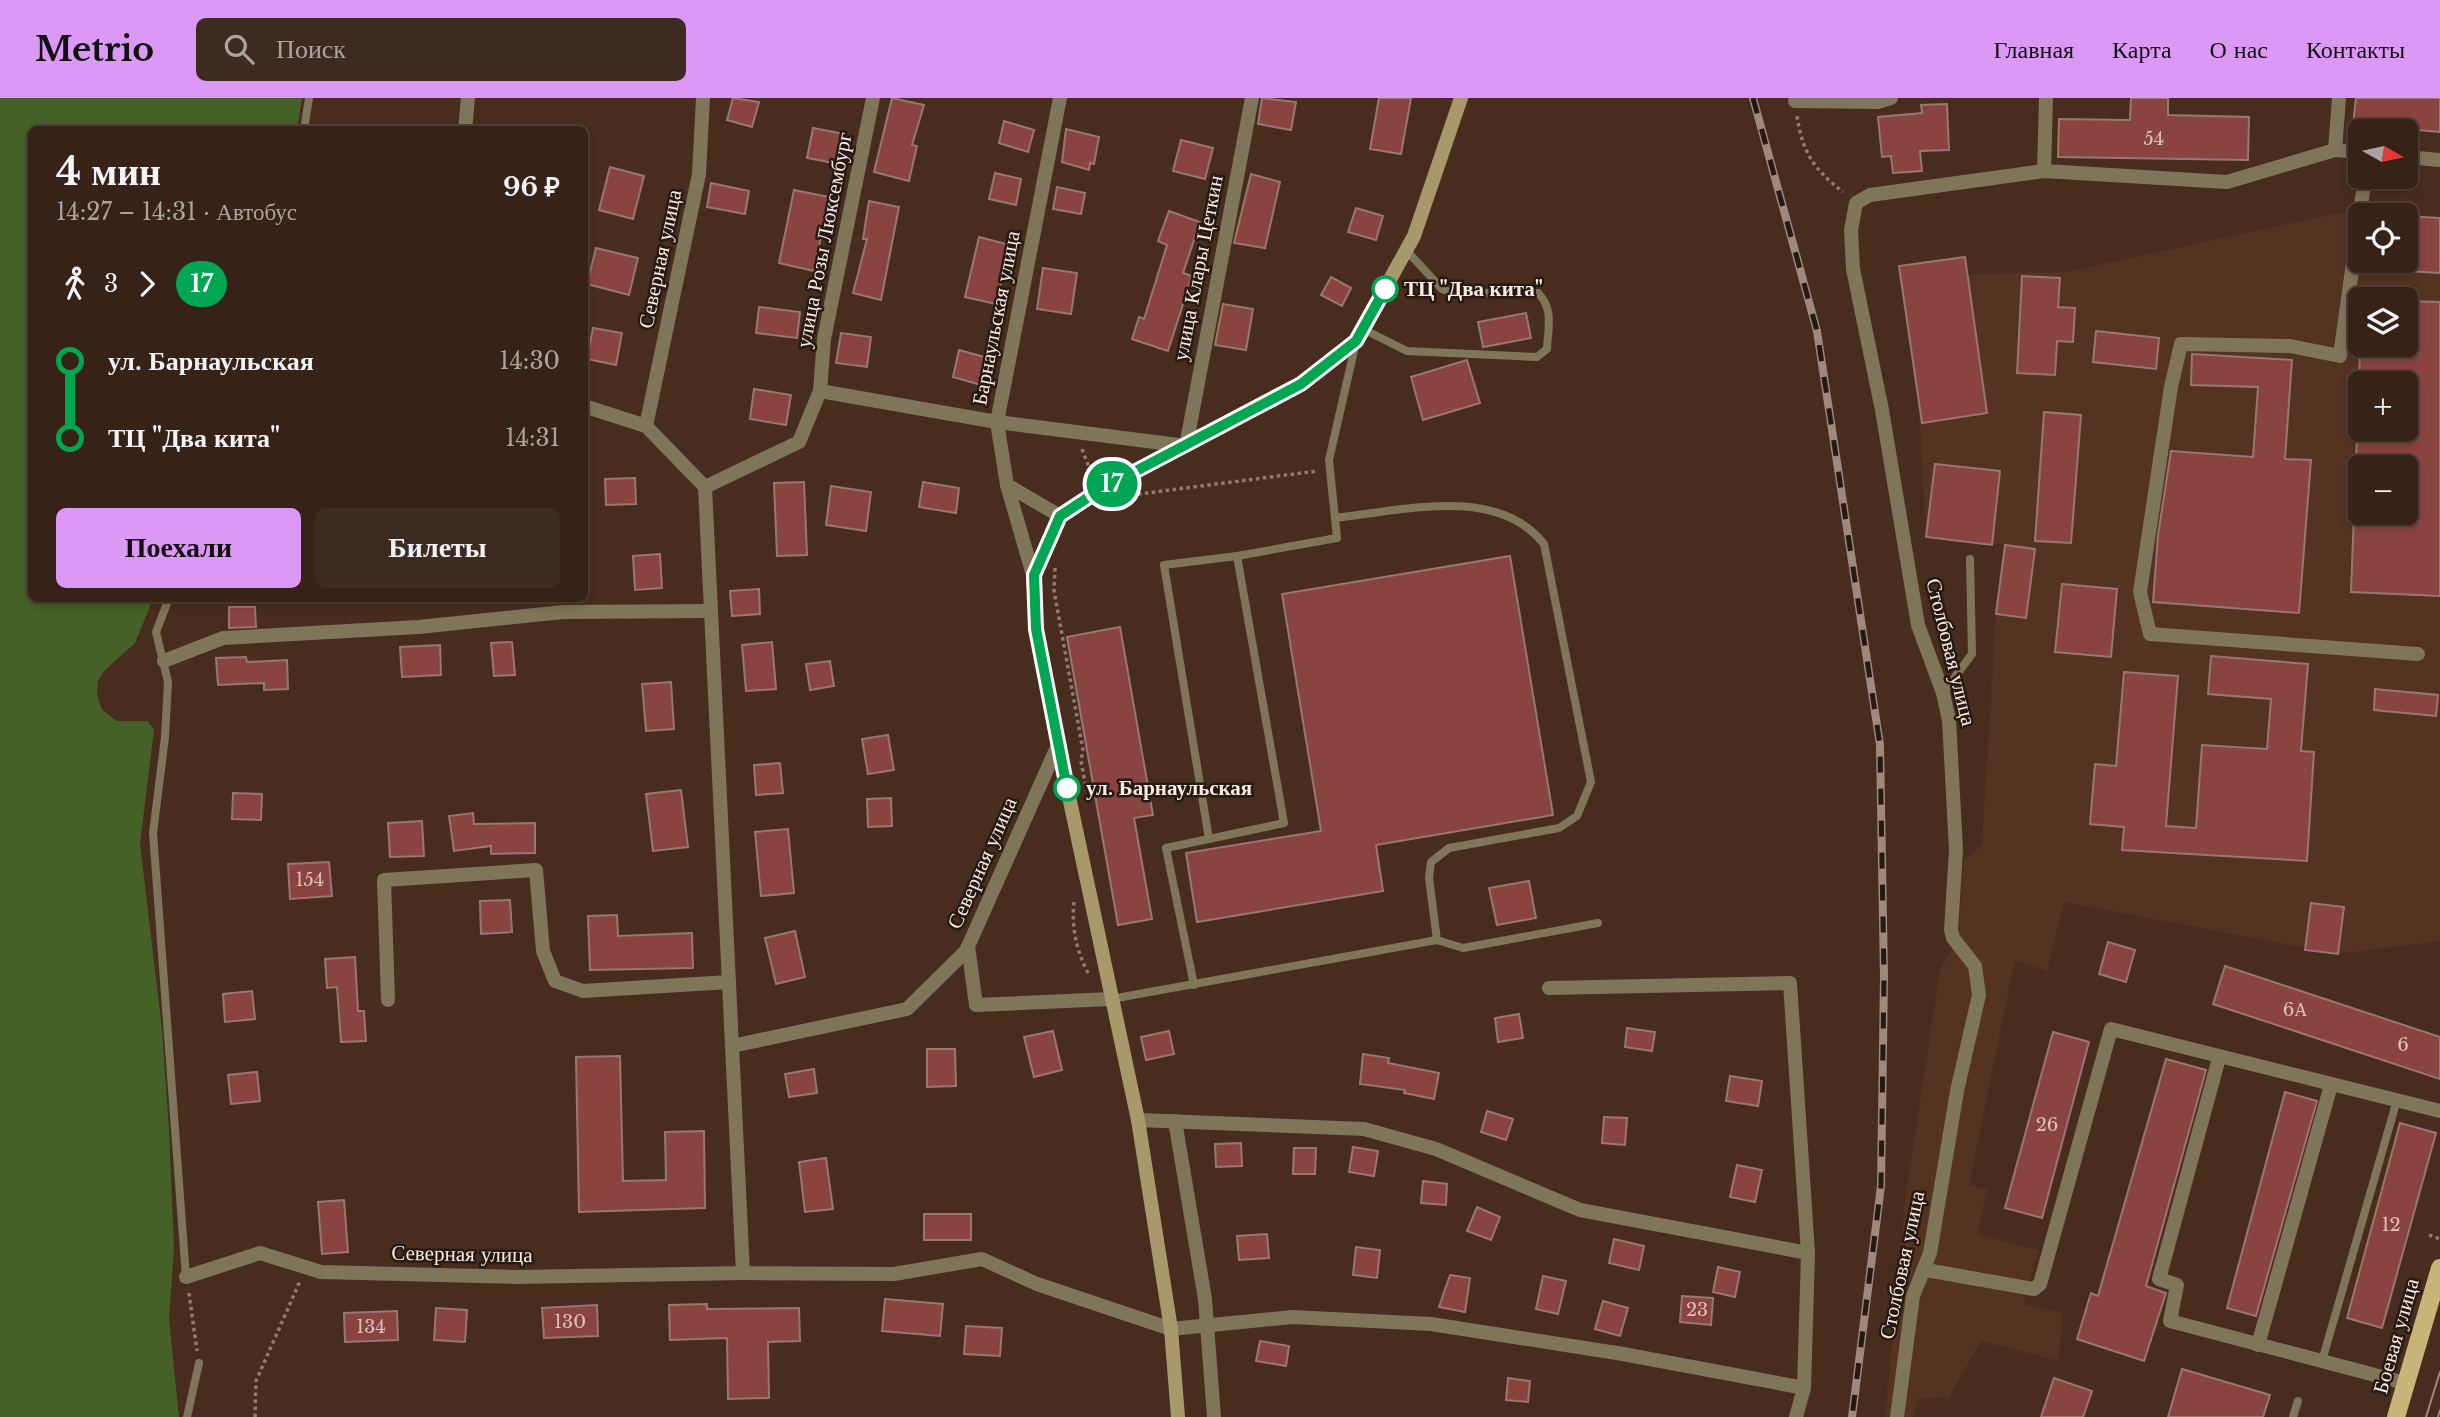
<!DOCTYPE html>
<html lang="ru">
<head>
<meta charset="utf-8">
<style>
	body { margin:0; font-family:"Libre Baskerville",serif; background:#3d2a20; color:#f1f3f6; height:100vh; display:flex; flex-direction:column; font-size:26px; white-space:nowrap }
	* { box-sizing:border-box; margin:0 }
	p { font-size:23px; color:#aaa4a1 }
	.icon { flex:none; width:38px; height:38px; fill:none; stroke:currentColor; stroke-width:2; stroke-linecap:round; stroke-linejoin:round }
	.map { position:relative; flex:1; overflow:hidden }
	.sheet { position:absolute; left:28px; top:28px; width:560px; height:476px; display:flex; flex-direction:column; background:#362217; border-radius:10px; box-shadow:0 4px 10px #0003,0 0 0 2px #503f36 }
	.sheet>* { flex:none }
	.badge { padding:0 14px; border-radius:23px; font-size:24px; line-height:46px }
	.needle { width:46px; rotate:99deg }
	.buttons { position:absolute; left:2348px; top:21px; display:grid; gap:14px }
	.buttons a { display:grid; place-items:center; width:70px; height:70px; border-radius:10px; background:#362217; box-shadow:0 4px 10px #0003,0 0 0 2px #503f36; font-size:35px }
	.map>.badge { position:absolute; translate:-50% -50%; box-shadow:0 0 0 4px #fff }
	.legs { display:flex; align-items:center; gap:10px; height:77px; padding:0 28px; font-size:23px }
	.legs p { margin-inline-start:auto }
	.summary { display:flex; align-items:center; justify-content:space-between; height:119px; padding:0 28px }
	h1 { font-size:38px; font-weight:700; line-height:52px }
	.action { display:flex; gap:14px; margin-top:auto; padding:14px 28px }
	.action a { flex:1; height:80px; border-radius:10px; background:#db99f5; color:#111; font-size:28px; font-weight:700; line-height:80px; text-align:center }
	.action a+a { background:#3d2a20; color:#f1f3f6 }
	ul { padding:0 28px; list-style:none }
	li { display:flex; align-items:center; gap:24px; height:77px; font-size:26px }
	li i { display:grid; place-items:center; width:10px; height:100%; margin:0 9px; background:currentColor }
	li i::after { content:''; width:18px; height:18px; margin:-9px; border:5px solid; border-radius:50%; background:#362217 }
	li p { margin-inline-start:auto }
	li:first-child i { background:linear-gradient(#0000 50%,currentColor 0) }
	li:last-child i { background:linear-gradient(currentColor 50%,#0000 0) }
	header { display:flex; align-items:center; gap:42px; box-sizing:border-box; height:98px; padding:0 35px; background:#db99f5; color:#111 }
	header strong { font-size:33px }
	nav { display:flex; gap:38px; margin-inline-start:auto; font-size:24px }
	.search { width:490px; height:63px; background:#3d2a20; display:flex; align-items:center; gap:18px; box-sizing:border-box; padding:0 24px; border-radius:10px; color:#aaa4a1; font-size:26px }
	.map>svg:first-child { display:block }
	.built { fill:#543321; fill-rule:evenodd }
	.green { fill:#466128 }
	.building { fill:#894440; stroke:#9a7672; stroke-width:2 }
	.lines { fill:none; stroke-linecap:round; stroke-linejoin:round }
	.path { stroke:#927a6e; stroke-width:3.5; stroke-dasharray:3.5 3.5; stroke-linecap:butt }
	.lane { stroke:#7f7559; stroke-width:8 }
	.street { stroke:#7f7559; stroke-width:14 }
	.secondary { stroke:#a8996c; stroke-width:14 }
	.primary { stroke:#c8b57a; stroke-width:18 }
	.tram { stroke:#9f887c; stroke-width:2 }
	.rail-casing { stroke:#9f887c; stroke-width:8 }
	.rail { stroke:#251913; stroke-width:5; stroke-dasharray:16; stroke-linecap:butt }
	.line-1-casing { stroke:#fff; stroke-width:16 }
	.line-1 { stroke:#00a651; stroke-width:10 }
	.stop-1-dot { fill:#fff; stroke:#00a651; stroke-width:3.5 }
	.labels { text-anchor:middle; dominant-baseline:central; stroke-width:5; stroke-linejoin:round; paint-order:stroke }
	.number-label { font-size:18px; fill:#e0c1ba }
	.street-label { font-size:21px; fill:#fdebe2; stroke:#251913 }
	.stop-label { font-size:21px; font-weight:bold; fill:#fdebe2; stroke:#251913; text-anchor:start }
</style>
</head>
<body>
<header>
<strong>Metrio</strong>
<div class="search"><svg class="icon" aria-label="search" viewBox="0 0 24 24"><circle cx="10" cy="10" r="6"/><path d="M15 15l6 6"/></svg>Поиск</div>
<nav><a>Главная</a><a>Карта</a><a>О нас</a><a>Контакты</a></nav>
</header>
<div class="map">
<svg width="2440" height="1319" viewBox="0 0 2440 1319">
	<rect width="100%" height="100%" fill="#482d1f"/>
	<path class="built" d="M2338,115L2383,117H2361V163H2406L2440,120V843L2338,856L2064,804L2047,873L2015,862L1969,1087L1987,1092L1977,1136L2038,1152L2024,1206L2062,1215L2059,1263L1981,1243L1949,1299L1918,1301L1913,1319H1885L1906,1096L1940,872L1958,840L1964,763L1982,746L1996,516L2005,447L1926,439L1912,178L2066,174ZM2361,201H2406V247H2361ZM2361,285H2406V331H2361ZM2361,369H2406V415H2361Z"/>
	<polygon class="green" points="0,0 302,0 297,31 32,32 32,500 153,501 135,545 104,573 98,583 97,597 102,612 117,623 147,623 154,631 140,746 162,931 169,1033 174,1150 169,1221 179,1319 0,1319"/>
	<g class="building">
		<polygon points="733,0 759,4 752,29 727,22"/>
		<polygon points="892,0 924,7 912,47 917,48 909,83 874,74"/>
		<polygon points="1262,0 1296,4 1291,32 1258,26"/>
		<polygon points="1379,0 1411,0 1401,56 1370,51"/>
		<polygon points="2131,0 2168,0 2168,17 2249,19 2248,62 2058,59 2059,21 2130,22"/>
		<polygon points="2356,0 2440,0 2440,34 2353,26"/>
		<polygon points="1947,6 1949,52 1920,53 1922,73 1893,75 1891,58 1882,59 1878,19 1922,15 1921,7"/>
		<polygon points="1004,23 1034,32 1028,54 999,45"/>
		<polygon points="813,30 845,36 839,66 807,60"/>
		<polygon points="1066,31 1099,39 1094,66 1090,65 1089,72 1062,64"/>
		<polygon points="1181,42 1213,50 1205,81 1173,73"/>
		<polygon points="610,69 644,78 633,121 599,112"/>
		<polygon points="995,75 1021,81 1016,107 989,101"/>
		<polygon points="1251,76 1280,84 1265,150 1234,145"/>
		<polygon points="711,85 749,93 745,116 707,109"/>
		<polygon points="1057,89 1085,95 1081,116 1053,111"/>
		<polygon points="794,92 829,99 814,173 779,165"/>
		<polygon points="869,103 899,109 881,202 853,195 867,141 863,141"/>
		<polygon points="1356,110 1383,118 1376,142 1348,134"/>
		<polygon points="1169,113 1200,124 1183,175 1192,178 1168,253 1132,241 1139,219 1144,221 1167,147 1158,143"/>
		<polygon points="2406,118 2440,120 2440,175 2406,173"/>
		<polygon points="979,139 1010,147 996,206 965,199"/>
		<polygon points="596,150 638,160 629,197 587,186"/>
		<polygon points="1965,159 1987,315 1922,325 1899,168"/>
		<polygon points="1043,170 1077,175 1071,216 1037,211"/>
		<polygon points="2022,178 2060,180 2058,209 2075,210 2073,244 2057,243 2055,277 2017,275"/>
		<polygon points="1331,179 1351,190 1342,208 1321,197"/>
		<polygon points="2406,203 2440,204 2440,498 2351,494 2354,415 2406,415 2406,369 2356,369 2357,331 2406,331 2406,285 2359,285 2360,247 2406,247"/>
		<polygon points="1223,206 1253,211 1246,252 1215,247"/>
		<polygon points="759,209 800,214 797,240 756,235"/>
		<polygon points="1526,215 1531,240 1483,249 1478,224"/>
		<polygon points="593,230 622,235 616,267 587,261"/>
		<polygon points="2096,233 2159,240 2156,271 2093,264"/>
		<polygon points="841,235 871,239 867,269 836,265"/>
		<polygon points="959,252 988,260 981,287 953,279"/>
		<polygon points="2192,256 2292,262 2285,361 2311,362 2299,515 2153,504 2158,437 2171,353 2253,359 2258,289 2191,287"/>
		<polygon points="1467,262 1480,305 1423,322 1411,279"/>
		<polygon points="754,291 791,297 786,327 750,321"/>
		<polygon points="2044,314 2081,317 2071,445 2035,443"/>
		<polygon points="1935,366 2000,373 1992,447 1926,439"/>
		<polygon points="635,380 636,406 606,407 605,381"/>
		<polygon points="804,384 807,457 777,458 774,385"/>
		<polygon points="923,384 959,390 956,415 919,409"/>
		<polygon points="831,388 871,394 866,433 826,427"/>
		<polygon points="2005,447 2035,451 2026,520 1996,516"/>
		<polygon points="660,456 662,490 635,492 633,458"/>
		<polygon points="1510,458 1553,717 1376,747 1383,793 1197,824 1186,755 1321,733 1282,496"/>
		<polygon points="2062,486 2117,491 2111,559 2055,554"/>
		<polygon points="759,491 760,516 732,518 730,493"/>
		<polygon points="229,509 255,509 256,529 229,530"/>
		<polygon points="1120,529 1153,717 1134,720 1152,821 1118,827 1067,539"/>
		<polygon points="512,544 515,577 494,578 491,545"/>
		<polygon points="772,544 776,591 746,593 742,547"/>
		<polygon points="440,547 441,577 402,579 400,549"/>
		<polygon points="2211,558 2308,566 2301,653 2314,654 2307,763 2122,752 2124,729 2090,726 2095,666 2116,668 2124,574 2178,578 2166,728 2196,730 2202,647 2267,651 2271,601 2208,596"/>
		<polygon points="246,559 247,564 287,562 288,591 264,592 264,585 218,587 216,560"/>
		<polygon points="830,563 834,588 810,592 806,566"/>
		<polygon points="671,584 674,631 646,633 642,586"/>
		<polygon points="2375,591 2438,597 2436,618 2374,612"/>
		<polygon points="888,637 894,672 868,676 862,641"/>
		<polygon points="780,665 783,695 756,697 754,667"/>
		<polygon points="681,692 688,749 653,753 646,696"/>
		<polygon points="233,695 262,696 261,722 232,721"/>
		<polygon points="891,700 892,728 868,729 867,701"/>
		<polygon points="473,715 474,726 535,725 535,755 491,756 491,748 454,753 449,718"/>
		<polygon points="422,723 424,758 390,759 388,725"/>
		<polygon points="788,731 794,795 761,798 755,734"/>
		<polygon points="329,764 332,798 290,801 288,766"/>
		<polygon points="1529,783 1536,820 1497,827 1489,790"/>
		<polygon points="510,802 512,834 481,836 480,803"/>
		<polygon points="2311,805 2344,809 2338,856 2305,852"/>
		<polygon points="617,817 618,838 692,835 693,870 590,872 588,818"/>
		<polygon points="795,833 805,879 776,886 765,840"/>
		<polygon points="2108,844 2135,852 2126,884 2099,876"/>
		<polygon points="355,859 358,913 364,913 366,943 341,944 337,889 327,890 325,861"/>
		<polygon points="2225,868 2440,939 2440,981 2213,906"/>
		<polygon points="252,893 255,921 225,924 223,896"/>
		<polygon points="1519,916 1523,940 1498,944 1495,920"/>
		<polygon points="1627,930 1655,934 1652,953 1625,949"/>
		<polygon points="1053,933 1062,972 1034,979 1024,939"/>
		<polygon points="1169,933 1174,956 1146,962 1141,939"/>
		<polygon points="2053,934 2089,944 2042,1120 2005,1110"/>
		<polygon points="927,951 955,951 956,988 927,989"/>
		<polygon points="1363,956 1389,960 1388,965 1439,975 1434,1001 1404,995 1405,992 1360,986"/>
		<polygon points="620,958 623,1083 666,1082 665,1034 704,1033 705,1110 579,1114 576,959"/>
		<polygon points="2166,961 2206,972 2146,1188 2166,1195 2144,1263 2077,1241 2091,1195 2098,1198"/>
		<polygon points="814,971 817,995 789,999 785,976"/>
		<polygon points="257,974 260,1003 231,1006 228,977"/>
		<polygon points="1730,978 1762,983 1758,1008 1726,1003"/>
		<polygon points="2285,994 2317,1003 2256,1218 2227,1210"/>
		<polygon points="1487,1013 1513,1021 1506,1042 1481,1034"/>
		<polygon points="1604,1019 1627,1020 1625,1047 1602,1045"/>
		<polygon points="2400,1025 2436,1035 2382,1230 2347,1220"/>
		<polygon points="1241,1045 1242,1068 1216,1069 1215,1046"/>
		<polygon points="1353,1049 1378,1053 1374,1078 1349,1074"/>
		<polygon points="1294,1050 1316,1050 1315,1076 1293,1076"/>
		<polygon points="826,1060 833,1111 805,1114 799,1064"/>
		<polygon points="1737,1067 1762,1072 1755,1104 1730,1099"/>
		<polygon points="1423,1083 1447,1086 1446,1107 1421,1105"/>
		<polygon points="344,1102 348,1154 322,1156 318,1104"/>
		<polygon points="1477,1109 1500,1119 1491,1142 1467,1133"/>
		<rect x="924" y="1116" width="47" height="26"/>
		<polygon points="1267,1136 1269,1160 1239,1162 1237,1138"/>
		<polygon points="1614,1141 1644,1148 1639,1172 1609,1165"/>
		<polygon points="1356,1149 1380,1152 1377,1180 1353,1177"/>
		<polygon points="1718,1169 1740,1174 1735,1199 1713,1194"/>
		<polygon points="1450,1177 1470,1180 1465,1214 1439,1209"/>
		<polygon points="1543,1178 1566,1183 1558,1216 1536,1211"/>
		<polygon points="1682,1198 1713,1200 1711,1227 1680,1224"/>
		<polygon points="885,1201 943,1206 940,1238 882,1233"/>
		<polygon points="1603,1203 1628,1210 1620,1238 1595,1231"/>
		<polygon points="707,1206 707,1211 799,1210 800,1243 768,1244 769,1300 728,1301 727,1240 670,1242 669,1207"/>
		<polygon points="597,1207 598,1238 544,1240 542,1210"/>
		<polygon points="436,1210 467,1212 465,1244 434,1242"/>
		<polygon points="397,1213 398,1242 345,1244 344,1215"/>
		<polygon points="966,1228 1002,1230 1000,1258 964,1256"/>
		<polygon points="1260,1243 1289,1248 1286,1268 1256,1263"/>
		<polygon points="2182,1271 2270,1297 2263,1319 2168,1319"/>
		<polygon points="1508,1280 1530,1283 1528,1304 1506,1302"/>
		<polygon points="2054,1280 2092,1293 2083,1319 2041,1319"/>
	</g>
	<g class="lines">
		<g class="path">
			<path d="M1797,18C1803,56 1814,71 1843,94"/>
			<polyline points="1082,351 1093,380"/>
			<polyline points="1124,398 1317,373"/>
			<polyline points="1055,470 1054,493 1083,652 1081,663 1086,690"/>
			<path d="M1074,804C1071,830 1077,854 1089,877"/>
			<polyline points="2429,1137 2440,1141"/>
			<polyline points="189,1195 197,1253"/>
			<polyline points="255,1319 256,1283 300,1183"/>
		</g>
		<g class="lane">
			<polyline points="304,32 309,0"/>
			<path d="M1363,231L1407,253L1537,259L1547,251C1548,230 1554,211 1538,195H1452L1442,191L1406,152"/>
			<polyline points="169,500 156,534 168,584 165,639 153,735 186,1179"/>
			<polyline points="1943,595 1972,556 1970,461"/>
			<polyline points="1209,741 1164,467 1237,458"/>
			<polyline points="1437,842 1463,850 1598,825"/>
			<polyline points="1194,887 1166,750 1284,725 1237,458 1337,440 1329,362 1356,244"/>
			<path d="M1111,901L1437,842L1429,780L1431,764L1449,750L1559,730L1577,718L1591,684L1544,446C1497,386 1400,413 1335,420"/>
			<polyline points="2322,1263 2397,1002"/>
			<polyline points="187,1319 199,1265"/>
			<polyline points="2293,1319 2298,1303"/>
		</g>
		<g class="street">
			<polyline points="1060,0 997,324 1007,387 1060,418"/>
			<polyline points="2339,0 2335,52 2361,54"/>
			<polyline points="1795,3 1878,4 1891,0"/>
			<polyline points="465,32 468,0"/>
			<polyline points="2406,59 2440,62"/>
			<polyline points="2044,73 2046,0"/>
			<polyline points="2365,79 2340,258 2290,248 2181,246 2171,289 2140,494 2150,536 2418,556"/>
			<polyline points="820,293 824,241 873,0"/>
			<polyline points="584,308 646,328 705,389 799,344 820,293 997,324 1186,348 1252,0"/>
			<polyline points="646,328 699,76 703,0"/>
			<polyline points="1007,387 1033,477"/>
			<polyline points="705,389 743,1175 894,1176 982,1161 1037,1186 1171,1231 1292,1219 1431,1226 1623,1256 1804,1290"/>
			<polyline points="164,563 223,540 419,529 563,514 709,513"/>
			<polyline points="968,848 976,907 1111,901"/>
			<polyline points="1549,890 1790,885 1808,1155 1804,1290 1796,1319"/>
			<polyline points="388,902 384,782 536,772 543,853 555,883 583,893 729,884"/>
			<polyline points="732,948 907,911 966,853 1058,647"/>
			<polyline points="2219,960 2159,1181 2177,1187 2170,1223 2405,1285"/>
			<polyline points="1138,1022 1364,1031 1436,1051 1580,1112 1808,1155"/>
			<polyline points="1175,1023 1205,1201 1214,1319"/>
			<polyline points="1926,1172 2034,1191 2040,1186 2111,931 2440,1013"/>
			<polyline points="186,1179 260,1155 321,1174 517,1179 743,1175"/>
			<polyline points="2258,1247 2331,987"/>
			<polyline points="1897,1319 1913,1198 1930,1155 1957,993 1979,897 1975,868 1953,840 1951,832 1956,752 1949,622 1943,595 1918,527 1882,312 1853,171 1851,132 1856,105 1870,97 2044,73 2227,84 2335,52"/>
		</g>
		<polyline class="secondary" points="1178,1319 1171,1231 1138,1022 1058,647 1036,531 1033,477 1060,418 1098,393 1301,286 1356,243 1414,138 1461,0"/>
		<polyline class="primary" points="2396,1319 2440,1170"/>
		<g class="tram">
			<polyline points="2426,1319 2440,1274"/>
			<polyline points="2438,1319 2440,1312"/>
		</g>
		<defs>
			<polyline id="rail" points="1753,0 1817,233 1880,647 1884,879 1881,1088 1852,1319"/>
		</defs>
		<use href="#rail" class="rail-casing"/>
		<use href="#rail" class="rail"/>
	</g>
	<g class="lines">
		<defs>
			<polyline id="line-1" points="1067,690 1036,531 1034,477 1060,418 1098,393 1301,286 1356,243 1385,191"/>
		</defs>
		<use href="#line-1" class="line-1-casing"/>
		<use href="#line-1" class="line-1"/>
	</g>
	<g class="stop-1-dot">
		<circle cx="1385" cy="191" r="12"/>
		<circle cx="1067" cy="690" r="12"/>
	</g>
	<g class="labels">
		<g class="number-label">
			<text x="2154" y="41">54</text>
			<text x="310" y="782">154</text>
			<text x="2295" y="912">6А</text>
			<text x="2403" y="947">6</text>
			<text x="2047" y="1027">26</text>
			<text x="2391" y="1127">12</text>
			<text x="1697" y="1212">23</text>
			<text x="570" y="1224">130</text>
			<text x="371" y="1229">134</text>
		</g>
		<g class="street-label">
			<text transform="translate(824 142) rotate(-79)">улица Розы Люксембург</text>
			<text transform="translate(660 161) rotate(-78)">Северная улица</text>
			<text transform="translate(1198 170) rotate(-79)">улица Клары Цеткин</text>
			<text transform="translate(996 220) rotate(-79)">Барнаульская улица</text>
			<text transform="translate(1951 554) rotate(76)">Столбовая улица</text>
			<text transform="translate(982 765) rotate(-66)">Северная улица</text>
			<text transform="translate(462 1156) rotate(1)">Северная улица</text>
			<text transform="translate(1902 1167) rotate(-78)">Столбовая улица</text>
			<text transform="translate(2396 1238) rotate(-74)">Боевая улица</text>
		</g>
		<g class="stop-label">
			<text x="1404" y="191">ТЦ "Два кита"</text>
			<text x="1086" y="690">ул. Барнаульская</text>
		</g>
	</g>
</svg>
<div class="buttons">
<a><svg class="needle" viewBox="-14 -14 28 28"><path d="M0-13l5 13h-10z" fill="#e53935"/><path d="M0 13l5-13h-10z" fill="#aaa4a1"/></svg></a>
<a><svg class="icon" aria-label="locate" viewBox="0 0 24 24"><circle cx="12" cy="12" r="6"/><path d="M12 2v4M12 18v4M2 12h4M18 12h4"/></svg></a>
<a><svg class="icon" aria-label="layers" viewBox="0 0 24 24"><path d="M12 4l9 5-9 5-9-5zM3 14l9 5 9-5"/></svg></a>
<a>+</a>
<a>−</a>
</div>
<b class="badge" style="left:1112px;top:386px;background:#00a651;color:#fff">17</b>
<section class="sheet">
<div class="summary"><div><h1>4 мин</h1><p>14:27 – 14:31 · Автобус</p></div><b>96 ₽</b></div>
<div class="legs"><svg class="icon" aria-label="walk" viewBox="0 0 24 24"><circle cx="13" cy="4" r="2"/><path d="M13 8l-2 6 4 7M11 14l-3 7M7 12l3-4h3l4 4"/></svg>3<svg class="icon" aria-label="forward" viewBox="0 0 24 24"><path d="M9 5l7 7-7 7"/></svg><b class="badge" style="background:#00a651;color:#fff">17</b></div>
<ul>
<li><i style="color:#00a651"></i><b>ул. Барнаульская</b><p>14:30</p></li>
<li><i style="color:#00a651"></i><b>ТЦ &quot;Два кита&quot;</b><p>14:31</p></li>
</ul>
<div class="action"><a>Поехали</a><a>Билеты</a></div>
</section>
</div>
</body>
</html>
